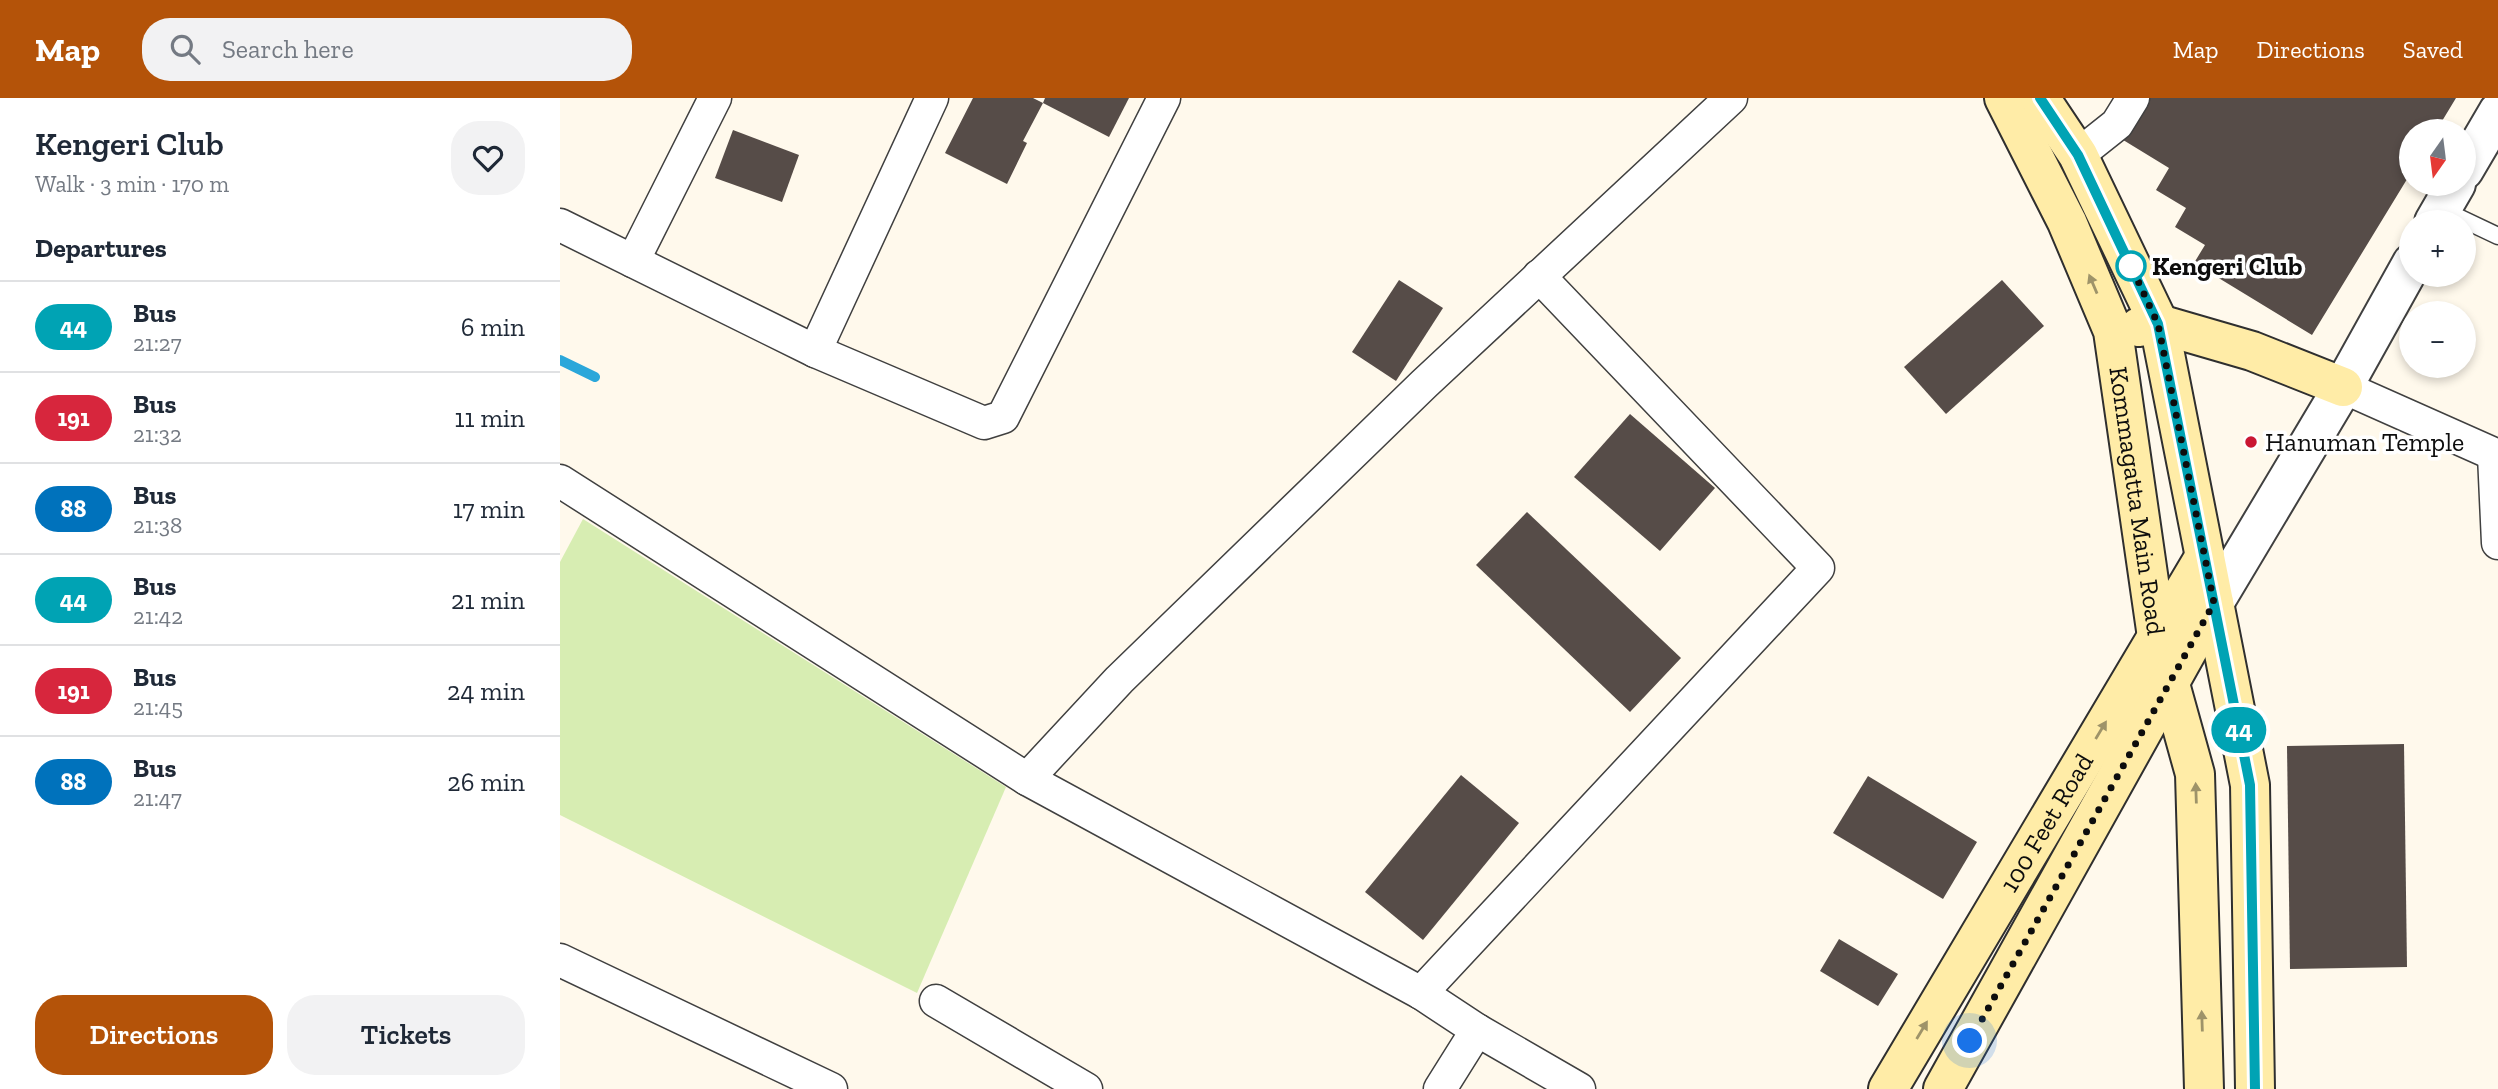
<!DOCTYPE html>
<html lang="en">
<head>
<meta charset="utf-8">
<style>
	body { margin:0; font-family:"Zilla Slab",serif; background:#f2f2f3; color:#1f2937; height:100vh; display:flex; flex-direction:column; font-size:26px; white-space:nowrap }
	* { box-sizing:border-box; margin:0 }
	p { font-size:23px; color:#747a83 }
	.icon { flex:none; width:38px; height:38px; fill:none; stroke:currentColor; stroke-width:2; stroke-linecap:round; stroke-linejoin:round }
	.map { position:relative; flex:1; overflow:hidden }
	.sheet { display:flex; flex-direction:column; background:#fff; width:560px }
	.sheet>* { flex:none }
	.badge { padding:0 14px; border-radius:23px; font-size:24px; line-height:46px }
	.needle { width:46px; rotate:194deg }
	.buttons { position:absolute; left:1839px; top:21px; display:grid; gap:14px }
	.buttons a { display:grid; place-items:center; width:77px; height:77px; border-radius:50%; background:#fff; box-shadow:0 4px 10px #0003; font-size:35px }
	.you { position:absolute; width:35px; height:35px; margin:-18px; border:5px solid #fff; border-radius:50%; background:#1a73e8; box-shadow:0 0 0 10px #1a73e833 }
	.map>.badge { position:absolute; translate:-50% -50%; box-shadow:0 0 0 4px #fff }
	h2 { padding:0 35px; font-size:26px; line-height:63px }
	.round { display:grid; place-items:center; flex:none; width:74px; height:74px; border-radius:28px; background:#f2f2f3 }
	.head { display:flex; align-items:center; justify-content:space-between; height:119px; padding:0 35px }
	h1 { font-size:33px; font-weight:600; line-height:52px }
	.button { display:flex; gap:14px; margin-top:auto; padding:14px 35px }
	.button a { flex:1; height:80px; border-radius:28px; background:#b45309; color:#fff; font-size:28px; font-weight:600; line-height:80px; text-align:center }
	.button a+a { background:#f2f2f3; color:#1f2937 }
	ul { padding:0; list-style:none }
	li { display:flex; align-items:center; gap:21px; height:91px; padding:0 35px; border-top:2px solid #e0e1e3 }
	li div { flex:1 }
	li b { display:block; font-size:26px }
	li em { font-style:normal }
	li .badge { min-width:77px; font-weight:700; text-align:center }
	header { display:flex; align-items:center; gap:42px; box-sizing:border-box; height:98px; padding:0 35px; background:#b45309; color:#fff }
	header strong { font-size:33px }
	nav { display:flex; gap:38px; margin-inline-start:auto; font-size:24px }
	.search { width:490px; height:63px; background:#f2f2f3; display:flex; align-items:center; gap:18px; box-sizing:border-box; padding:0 24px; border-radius:28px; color:#747a83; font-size:26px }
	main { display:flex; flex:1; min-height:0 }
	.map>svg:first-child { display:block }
	.green { fill:#d7edb2 }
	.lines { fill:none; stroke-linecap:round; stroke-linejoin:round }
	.stream { stroke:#2ba7da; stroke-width:10 }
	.building { fill:#564c48 }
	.service-casing { stroke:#404040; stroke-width:19 }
	.minor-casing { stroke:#404040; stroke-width:35 }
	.tertiary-casing { stroke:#404040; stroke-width:42 }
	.secondary-casing { stroke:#2f2f2f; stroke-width:42 }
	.service { stroke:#fff; stroke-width:16 }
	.minor { stroke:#fff; stroke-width:32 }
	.tertiary { stroke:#fff; stroke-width:38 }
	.secondary { stroke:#ffeca7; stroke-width:38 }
	.oneway { fill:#9e9369 }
	.line-casing { stroke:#fff; stroke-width:16 }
	.line { stroke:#00a3b4; stroke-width:10 }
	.walk { stroke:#0d0d0d; stroke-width:7; stroke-dasharray:0 12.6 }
	.stop-dot { fill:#fff; stroke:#00a3b4; stroke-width:3.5 }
	.poi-dot { fill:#ca1733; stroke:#fff; stroke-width:2.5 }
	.labels { text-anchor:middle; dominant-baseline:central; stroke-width:7; stroke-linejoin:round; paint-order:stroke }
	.stop-label { font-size:26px; font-weight:bold; fill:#0d0d0d; stroke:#fff; text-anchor:start }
	.poi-label { font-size:26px; fill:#0d0d0d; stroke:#fff; text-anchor:start }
	.street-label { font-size:26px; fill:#0d0d0d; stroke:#fff }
</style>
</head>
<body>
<header>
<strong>Map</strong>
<div class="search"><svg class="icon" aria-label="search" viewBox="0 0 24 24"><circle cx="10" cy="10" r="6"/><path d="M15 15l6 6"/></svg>Search here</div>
<nav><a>Map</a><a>Directions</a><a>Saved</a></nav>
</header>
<main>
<section class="sheet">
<div class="head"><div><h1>Kengeri Club</h1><p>Walk · 3 min · 170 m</p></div><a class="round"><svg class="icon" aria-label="heart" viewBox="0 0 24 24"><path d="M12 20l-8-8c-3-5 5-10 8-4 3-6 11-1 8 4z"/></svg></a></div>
<h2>Departures</h2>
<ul>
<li><span class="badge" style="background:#00a3b4;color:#fff">44</span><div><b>Bus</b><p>21:27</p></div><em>6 min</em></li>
<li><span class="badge" style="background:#d7263d;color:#fff">191</span><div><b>Bus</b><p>21:32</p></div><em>11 min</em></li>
<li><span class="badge" style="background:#0072bc;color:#fff">88</span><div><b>Bus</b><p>21:38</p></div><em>17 min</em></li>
<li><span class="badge" style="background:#00a3b4;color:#fff">44</span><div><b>Bus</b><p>21:42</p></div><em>21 min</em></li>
<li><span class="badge" style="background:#d7263d;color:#fff">191</span><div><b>Bus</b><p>21:45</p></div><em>24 min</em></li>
<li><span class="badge" style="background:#0072bc;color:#fff">88</span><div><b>Bus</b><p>21:47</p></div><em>26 min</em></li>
</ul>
<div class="button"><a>Directions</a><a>Tickets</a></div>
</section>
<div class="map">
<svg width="1938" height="991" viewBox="0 0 1938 991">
	<rect width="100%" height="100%" fill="#fff9ec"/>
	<polygon class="green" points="23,421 446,689 357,895 0,717 0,464"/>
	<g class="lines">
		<polyline class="stream" points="0,262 35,279"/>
	</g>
	<g class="building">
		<polygon points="413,0 473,0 483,5 463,43 467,45 447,86 385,55"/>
		<polygon points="485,0 569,0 549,39 483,5"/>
		<polygon points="1578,0 1896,0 1876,33 1852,33 1852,73 1752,237 1634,165 1645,147 1615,129 1626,110 1596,92 1609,70 1555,37"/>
		<polygon points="173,32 239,57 222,104 155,80"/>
		<polygon points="839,182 883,210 836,283 792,254"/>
		<polygon points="1442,182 1484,228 1386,316 1344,269"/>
		<polygon points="1070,316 1155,390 1100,453 1014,379"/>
		<polygon points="967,414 1121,560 1070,614 916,467"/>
		<polygon points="1844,646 1847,869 1730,871 1727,648"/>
		<polygon points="901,677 959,725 863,842 805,794"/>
		<polygon points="1308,678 1417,744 1383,801 1273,735"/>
		<polygon points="1279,841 1338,876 1318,908 1260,873"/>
	</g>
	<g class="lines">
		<defs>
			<polyline id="service" points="1881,111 1938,138"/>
			<g id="minor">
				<polyline points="1518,57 1557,26 1573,0"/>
				<polyline points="0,127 255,253 424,325 443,319 604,0"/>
				<polyline points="73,163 155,0"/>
				<polyline points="255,253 372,0"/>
				<polyline points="1783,289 1938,358"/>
				<polyline points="1934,357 1938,445"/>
				<polyline points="0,383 467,681 861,895 917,932 1019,991"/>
				<polyline points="467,681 559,582 864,286 1171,0"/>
				<polyline points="0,862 271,991"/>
				<polyline points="861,895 1258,470 979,178"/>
				<polyline points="376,903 526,991"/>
				<polyline points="880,991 917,932"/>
			</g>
			<g id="tertiary">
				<polyline points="1904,72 1938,14"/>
				<polyline points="1874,124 1896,86"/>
				<polyline points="1654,505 1783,289 1852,165"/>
			</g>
			<g id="secondary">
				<path id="s1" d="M1444,0L1507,124L1553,233L1597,539L1635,676L1644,991"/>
				<polyline points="1480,0 1518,57 1599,226 1690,687 1695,991"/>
				<polyline points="1579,229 1599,226 1692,253 1783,289"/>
				<path id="s2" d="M1328,991L1645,458"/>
				<polyline points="1383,991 1654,505"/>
			</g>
		</defs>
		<use href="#service" class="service-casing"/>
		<use href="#minor" class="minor-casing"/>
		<use href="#tertiary" class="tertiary-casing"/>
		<use href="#secondary" class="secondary-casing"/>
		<use href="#service" class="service"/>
		<use href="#minor" class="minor"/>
		<use href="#tertiary" class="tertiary"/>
		<use href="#secondary" class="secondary"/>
	</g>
	<defs><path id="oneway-solid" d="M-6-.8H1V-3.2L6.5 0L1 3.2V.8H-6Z" transform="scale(1.75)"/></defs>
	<g class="oneway">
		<use href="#oneway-solid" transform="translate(1533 186) rotate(-113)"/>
		<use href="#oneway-solid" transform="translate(1541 632) rotate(-59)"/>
		<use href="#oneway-solid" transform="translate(1636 695) rotate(-92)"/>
		<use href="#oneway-solid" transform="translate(1642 923) rotate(-92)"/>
		<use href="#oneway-solid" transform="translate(1362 932) rotate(-59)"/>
	</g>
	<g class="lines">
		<defs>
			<polyline id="line" points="1480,0 1518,57 1598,226 1690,687 1695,991"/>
		</defs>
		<use href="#line" class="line-casing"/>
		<use href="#line" class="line"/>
		<polyline class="walk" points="1410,943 1654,505 1598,226 1571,168"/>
	</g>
	<circle class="stop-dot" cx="1571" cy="168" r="14"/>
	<circle class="poi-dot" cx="1691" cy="344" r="7"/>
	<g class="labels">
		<g class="stop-label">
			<text x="1592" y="168">Kengeri Club</text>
		</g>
		<g class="poi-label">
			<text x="1705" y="344">Hanuman Temple</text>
		</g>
		<g class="street-label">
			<text stroke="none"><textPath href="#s1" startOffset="429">Kommagatta Main Road</textPath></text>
			<text stroke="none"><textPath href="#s2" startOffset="310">100 Feet Road</textPath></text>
		</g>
	</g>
</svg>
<div class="buttons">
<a><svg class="needle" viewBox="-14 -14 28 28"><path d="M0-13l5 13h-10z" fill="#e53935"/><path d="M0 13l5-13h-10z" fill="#747a83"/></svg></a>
<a>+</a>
<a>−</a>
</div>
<div class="you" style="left:1410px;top:943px"></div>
<b class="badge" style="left:1679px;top:632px;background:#00a3b4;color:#fff">44</b>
</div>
</main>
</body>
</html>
